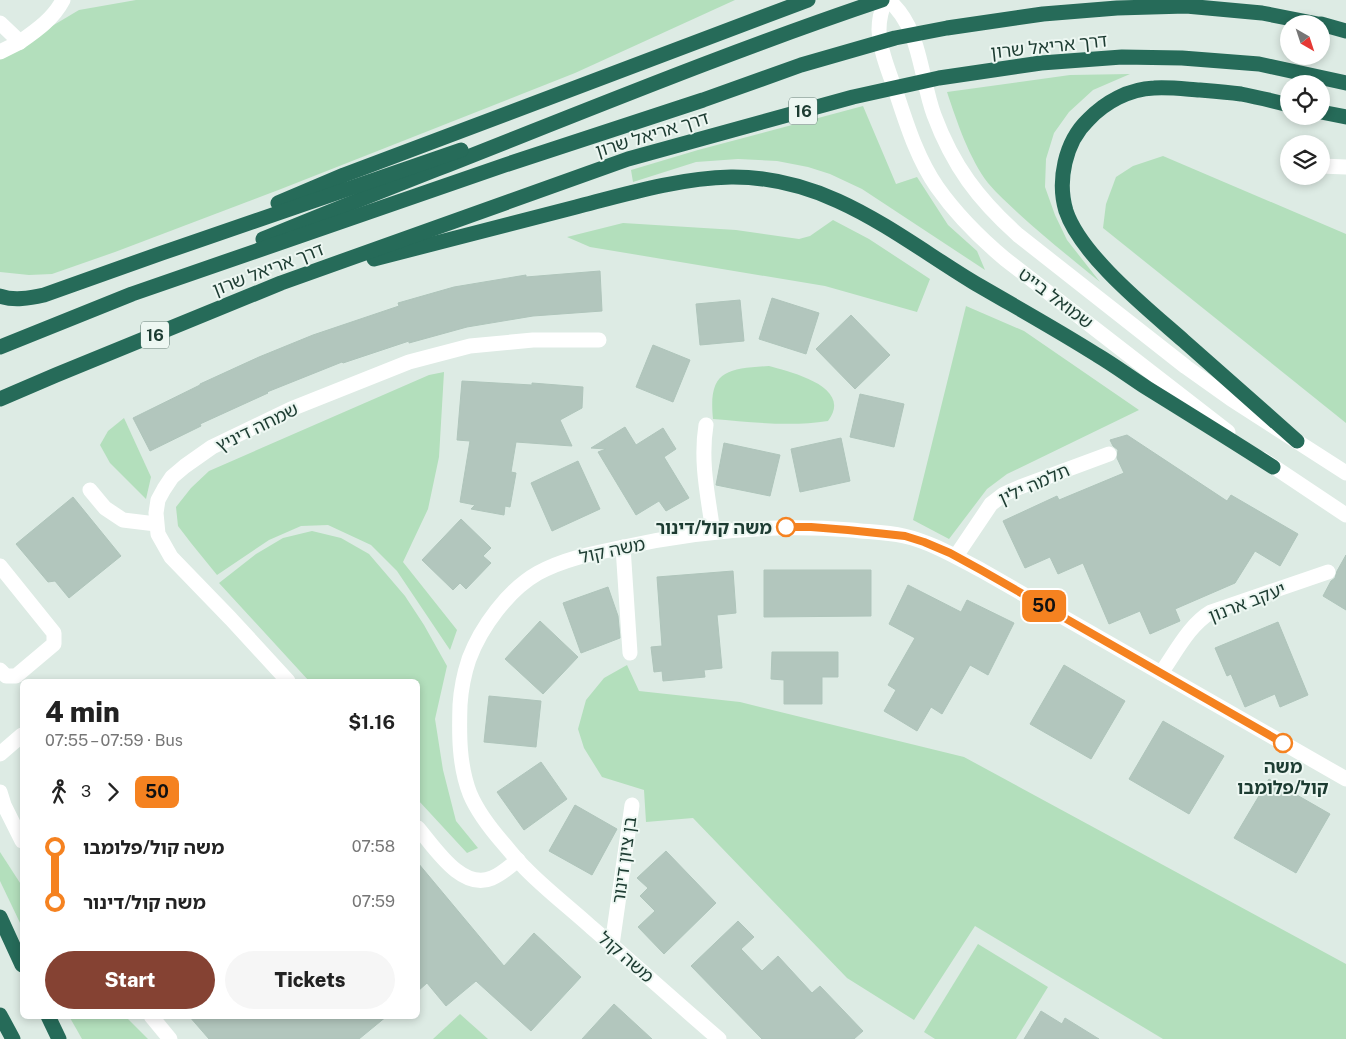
<!DOCTYPE html>
<html lang="en">
<head>
<meta charset="utf-8">
<style>
	body { margin:0; font-family:"Public Sans","Noto Sans Hebrew",sans-serif; background:#f6f6f6; color:#222; height:100vh; display:flex; flex-direction:column; font-size:19px; white-space:nowrap }
	* { box-sizing:border-box; margin:0 }
	p { font-size:16px; color:#767676 }
	.icon { flex:none; width:28px; height:28px; fill:none; stroke:currentColor; stroke-width:2; stroke-linecap:round; stroke-linejoin:round }
	.map { position:relative; flex:1; overflow:hidden }
	.panel { position:absolute; left:20px; top:679px; width:400px; height:340px; display:flex; flex-direction:column; background:#fff; border-radius:8px; box-shadow:0 2px 8px #0003 }
	.panel>* { flex:none }
	.badge { padding:0 10px; border-radius:8px; font-size:18px; line-height:32px }
	.needle { width:32px; rotate:141deg }
	.tools { position:absolute; left:1280px; top:15px; display:grid; gap:10px }
	.tools a { display:grid; place-items:center; width:50px; height:50px; border-radius:50%; background:#fff; box-shadow:0 2px 8px #0003; font-size:25px }
	.map>.badge { position:absolute; translate:-50% -50%; box-shadow:0 0 0 2px #fff }
	.legs { display:flex; align-items:center; gap:8px; height:55px; padding:0 25px; font-size:16px }
	.legs p { margin-inline-start:auto }
	.headline { display:flex; align-items:center; justify-content:space-between; height:85px; padding:0 25px }
	h1 { font-size:28px; font-weight:800; line-height:38px }
	.cta { display:flex; gap:10px; margin-top:auto; padding:10px 25px }
	.cta a { flex:1; height:58px; border-radius:30px; background:#854233; color:#fff; font-size:20px; font-weight:800; line-height:58px; text-align:center }
	.cta a+a { background:#f6f6f6; color:#222 }
	ul { padding:0 25px; list-style:none }
	li { display:flex; align-items:center; gap:18px; height:55px; font-size:19px }
	li i { display:grid; place-items:center; width:8px; height:100%; margin:0 6px; background:currentColor }
	li i::after { content:''; width:12px; height:12px; margin:-6px; border:4px solid; border-radius:50%; background:#fff }
	li p { margin-inline-start:auto }
	li:first-child i { background:linear-gradient(#0000 50%,currentColor 0) }
	li:last-child i { background:linear-gradient(currentColor 50%,#0000 0) }
	.map>svg:first-child { display:block }
	.green { fill:#b3dfbc }
	.building { fill:#b2c6bd; stroke:#afc5bb }
	.lines { fill:none; stroke-linecap:round; stroke-linejoin:round }
	.minor { stroke:#fff; stroke-width:15 }
	.highway { stroke:#266b59; stroke-width:15 }
	.line-1-casing { stroke:#fff; stroke-width:11 }
	.line-1 { stroke:#f58220; stroke-width:8 }
	.stop-1-dot { fill:#fff; stroke:#f58220; stroke-width:2.5 }
	.labels { text-anchor:middle; dominant-baseline:central; stroke-width:4; stroke-linejoin:round; paint-order:stroke }
	.shield { fill:#edf7f2; stroke:#5b746c; stroke-width:1 }
	.shield-label { font-size:16px; font-weight:bold; fill:#1d3c32 }
	.street-label { font-size:18px; fill:#1d3c32; stroke:#edf7f2 }
	.stop-label { font-size:18px; font-weight:bold; fill:#1d3c32; stroke:#edf7f2; text-anchor:end }
</style>
</head>
<body>
<div class="map">
<svg width="1346" height="1039" viewBox="0 0 1346 1039">
	<rect width="100%" height="100%" fill="#ddebe4"/>
	<g class="green">
		<polygon points="136,0 735,0 575,73 281,189 115,252 52,274 29,275 0,272 0,57 79,10"/>
		<path d="M1130,74L1093,90L1069,112L1054,133L1046,159L1045,187L1055,215L1067,240L1100,282C1072,259 1044,237 1018,213C1008,203 997,194 988,183C969,158 957,122 947,92L1070,75Z"/>
		<polygon points="863,106 896,184 917,177 948,225 977,251 985,270 862,189 830,174 808,167 777,161 738,159 696,162 633,182 631,170 698,150"/>
		<polygon points="1163,156 1346,234 1346,423 1103,228 1106,204 1116,177 1133,166"/>
		<polygon points="833,220 869,239 930,279 917,312 825,286 590,247 567,237 623,223 736,230 799,239 810,236"/>
		<polygon points="966,306 1024,331 1139,410 1007,474 987,489 949,539 913,520"/>
		<path d="M769,366C791,372 854,387 828,421C790,427 751,422 713,419C708,370 727,369 769,366Z"/>
		<polygon points="444,372 439,457 428,509 403,562 457,630 450,650 397,571 371,545 328,525 301,526 269,540 217,575 191,543 178,526 176,507 191,488 209,471 429,375"/>
		<polygon points="124,418 151,477 146,499 110,463 100,445 108,431"/>
		<polygon points="312,531 341,538 369,554 405,596 424,625 447,666 435,719 443,770 456,821 478,848 467,853 418,800 418,681 309,681 219,583 256,554 283,538"/>
		<polygon points="627,665 639,691 740,702 964,757 1346,964 1346,1039 1163,1039 975,926 914,1020 847,978 693,818 646,822 644,790 602,777 584,748 578,729 586,700 604,678"/>
		<polygon points="0,852 22,886 22,927 0,881"/>
		<polygon points="978,944 1048,987 1016,1039 935,1039 924,1032"/>
		<polygon points="460,1014 488,1039 433,1039"/>
		<polygon points="69,1016 125,1016 148,1039 82,1039"/>
	</g>
	<g class="building">
		<polygon points="600,271 602,311 533,316 467,327 409,343 409,341 343,363 342,362 267,392 268,393 200,424 201,426 150,451 133,418 200,385 200,384 259,357 313,335 399,306 398,303 454,287 526,275 526,277"/>
		<polygon points="772,298 819,313 806,354 759,339"/>
		<polygon points="740,300 744,341 700,345 696,304"/>
		<polygon points="851,315 890,355 855,389 816,349"/>
		<polygon points="653,345 690,360 673,402 636,387"/>
		<polygon points="462,381 532,385 532,383 583,387 582,408 560,420 572,446 516,442 511,472 516,473 510,507 505,506 504,515 471,509 475,505 460,502 470,441 457,440"/>
		<polygon points="860,394 904,404 894,447 850,437"/>
		<polygon points="625,427 636,445 663,428 676,449 664,457 689,498 666,511 659,501 636,515 598,452 606,449 591,448"/>
		<polygon points="1127,435 1227,501 1231,495 1298,534 1280,566 1255,551 1235,583 1175,609 1180,621 1150,634 1140,611 1109,624 1083,563 1058,574 1050,557 1025,568 1003,521 1057,496 1059,500 1124,473 1117,458 1118,450 1113,446 1110,440"/>
		<polygon points="841,438 850,481 800,492 791,449"/>
		<polygon points="724,443 780,455 770,496 716,485"/>
		<polygon points="578,461 600,509 552,531 531,483"/>
		<polygon points="73,497 121,556 69,598 55,581 48,582 16,544"/>
		<polygon points="461,519 491,548 483,556 491,563 466,589 460,583 453,590 422,560"/>
		<polygon points="1346,555 1346,610 1323,596 1331,581 1335,578 1337,571"/>
		<polygon points="764,570 871,570 871,616 764,617"/>
		<polygon points="733,571 736,613 717,615 722,668 704,670 705,677 663,681 662,671 654,672 651,647 662,646 657,577"/>
		<polygon points="908,585 961,612 967,600 1014,623 988,675 970,665 942,714 931,707 917,731 884,711 896,690 888,685 915,638 889,624"/>
		<polygon points="608,587 618,616 620,638 581,653 563,603"/>
		<polygon points="540,621 578,657 543,694 505,659"/>
		<polygon points="1278,622 1308,695 1280,707 1275,694 1245,707 1231,674 1227,676 1215,648"/>
		<polygon points="772,652 838,652 838,677 822,677 822,704 784,704 784,680 771,679"/>
		<polygon points="1064,665 1125,701 1091,759 1030,724"/>
		<polygon points="489,696 541,701 536,747 484,742"/>
		<polygon points="1163,721 1224,756 1189,814 1129,779"/>
		<polygon points="541,762 567,799 524,830 497,792"/>
		<polygon points="1269,779 1330,814 1296,873 1234,838"/>
		<polygon points="575,805 617,829 592,875 549,851"/>
		<polygon points="666,851 716,903 664,954 638,927 655,911 640,896 648,888 637,878"/>
		<polygon points="418,863 504,966 534,933 581,977 531,1031 476,981 446,1006 427,983 418,991"/>
		<polygon points="738,921 754,937 741,949 762,971 778,956 812,993 820,986 863,1031 854,1039 762,1039 691,966"/>
		<polygon points="614,1004 652,1039 582,1039"/>
		<polygon points="1041,1011 1062,1024 1065,1018 1099,1039 1024,1039"/>
		<polygon points="189,1016 387,1016 359,1039 209,1039"/>
	</g>
	<g class="lines">
		<g class="minor">
			<path d="M886,0C881,10 879,19 879,30C880,51 889,72 896,92C907,125 917,158 937,187C956,214 980,238 1005,259L1228,432"/>
			<path d="M888,0C921,27 920,77 934,115C953,166 978,199 1018,235L1186,367L1231,399L1346,473"/>
			<path d="M0,23L20,42C37,30 53,19 63,0"/>
			<polyline points="0,52 20,42"/>
			<polyline points="1321,166 1346,167"/>
			<path d="M706,425C700,462 708,496 713,532"/>
			<polyline points="1262,459 1346,515"/>
			<polyline points="90,490 105,508 123,520 156,524"/>
			<polyline points="623,547 630,653"/>
			<polyline points="956,556 991,504 1004,494 1020,487 1109,454"/>
			<polyline points="0,566 54,633 54,644 16,676 6,676 0,670"/>
			<path d="M1161,673C1176,652 1189,625 1211,612L1328,572"/>
			<polyline points="288,681 231,619 171,557 158,534 156,513 158,500 164,489 172,477 185,466 212,447 291,409 409,362 470,346 533,340 599,340"/>
			<polyline points="0,754 22,735"/>
			<polyline points="0,792 4,805 22,841"/>
			<path d="M418,828C435,848 462,891 492,878C502,874 510,866 518,860"/>
			<polyline points="612,945 632,805"/>
			<polyline points="151,1016 170,1039"/>
			<path d="M719,1039C676,1002 634,964 591,927C569,907 544,888 524,867C516,859 510,851 503,843C490,828 478,813 470,794C459,766 459,735 460,705C461,689 464,674 469,659C481,627 508,590 538,573C564,559 590,554 619,548C695,531 773,524 851,530C868,532 886,532 904,536C931,542 956,557 981,570L1346,779"/>
		</g>
		<g class="highway">
			<polyline points="1321,24 1346,31"/>
			<path d="M1289,105C1273,101 1257,97 1241,94C1227,92 1213,91 1200,90C1185,89 1169,87 1154,88C1129,89 1105,102 1088,120C1065,142 1057,181 1066,211C1081,256 1149,310 1184,341C1222,375 1260,408 1297,441"/>
			<polyline points="1321,112 1346,117"/>
			<polyline points="278,203 344,175 808,0"/>
			<path d="M263,239C352,202 441,168 531,132C647,86 763,40 882,0"/>
			<path d="M374,259C441,242 509,224 576,207C626,194 679,178 731,177C828,176 896,235 973,282C1014,306 1056,329 1097,355C1114,365 1130,377 1147,388C1189,414 1231,440 1273,467"/>
			<path d="M0,296C14,301 30,298 44,295L162,253L461,150"/>
			<polyline points="0,347 132,294 505,165 703,100 801,65 895,38 947,28 1043,14 1117,8 1186,6 1262,13 1318,24"/>
			<polyline points="0,399 56,375 281,283 628,159 853,97 939,78 1041,63 1122,57 1182,58 1259,64 1346,83"/>
			<polyline points="0,917 22,965"/>
			<polyline points="0,1015 13,1039"/>
			<polyline points="48,1016 59,1039"/>
		</g>
	</g>
	<g class="lines">
		<defs>
			<polyline id="line-1" points="786,527 811,527 848,530 905,536 924,542 950,553 981,570 1283,743"/>
		</defs>
		<use href="#line-1" class="line-1-casing"/>
		<use href="#line-1" class="line-1"/>
	</g>
	<g class="stop-1-dot">
		<circle cx="786" cy="527" r="9"/>
		<circle cx="1283" cy="743" r="9"/>
	</g>
	<g class="labels">
		<g class="shield">
			<rect x="789" y="97.5" width="28" height="27" rx="4"/>
			<rect x="141" y="321.5" width="28" height="27" rx="4"/>
		</g>
		<g class="shield-label">
			<text x="803" y="111">16</text>
			<text x="155" y="335">16</text>
		</g>
		<g class="street-label">
			<text transform="translate(1049 46) rotate(-6)">דרך אריאל שרון</text>
			<text transform="translate(652 134) rotate(-17)">דרך אריאל שרון</text>
			<text transform="translate(268 269) rotate(-21)">דרך אריאל שרון</text>
			<text transform="translate(1056 298) rotate(37)">שמואל בייט</text>
			<text transform="translate(257 427) rotate(-26)">שמחה דיניץ</text>
			<text transform="translate(1034 484) rotate(-24)">תלמה ילין</text>
			<text transform="translate(612 550) rotate(-12)">משה קול</text>
			<text transform="translate(1247 602) rotate(-21)">יעקב ארנון</text>
			<text transform="translate(624 860) rotate(-82)">בן ציון דינור</text>
			<text transform="translate(626 957) rotate(41)">משה קול</text>
		</g>
		<g class="stop-label">
			<text x="772" y="527">משה קול/דינור</text>
			<text x="1283" y="766" text-anchor="middle">משה<tspan x="1283" dy="21">קול/פלומבו</tspan></text>
		</g>
	</g>
</svg>
<div class="tools">
<a><svg class="needle" viewBox="-14 -14 28 28"><path d="M0-13l5 13h-10z" fill="#e53935"/><path d="M0 13l5-13h-10z" fill="#767676"/></svg></a>
<a><svg class="icon" aria-label="locate" viewBox="0 0 24 24"><circle cx="12" cy="12" r="6"/><path d="M12 2v4M12 18v4M2 12h4M18 12h4"/></svg></a>
<a><svg class="icon" aria-label="layers" viewBox="0 0 24 24"><path d="M12 4l9 5-9 5-9-5zM3 14l9 5 9-5"/></svg></a>
</div>
<b class="badge" style="left:1044px;top:606px;background:#f58220;color:#111">50</b>
<section class="panel">
<div class="headline"><div><h1>4 min</h1><p>07:55 – 07:59 · Bus</p></div><b>$1.16</b></div>
<div class="legs"><svg class="icon" aria-label="walk" viewBox="0 0 24 24"><circle cx="13" cy="4" r="2"/><path d="M13 8l-2 6 4 7M11 14l-3 7M7 12l3-4h3l4 4"/></svg>3<svg class="icon" aria-label="forward" viewBox="0 0 24 24"><path d="M9 5l7 7-7 7"/></svg><b class="badge" style="background:#f58220;color:#111">50</b></div>
<ul>
<li><i style="color:#f58220"></i><b>משה קול/פלומבו</b><p>07:58</p></li>
<li><i style="color:#f58220"></i><b>משה קול/דינור</b><p>07:59</p></li>
</ul>
<div class="cta"><a>Start</a><a>Tickets</a></div>
</section>
</div>
</body>
</html>
